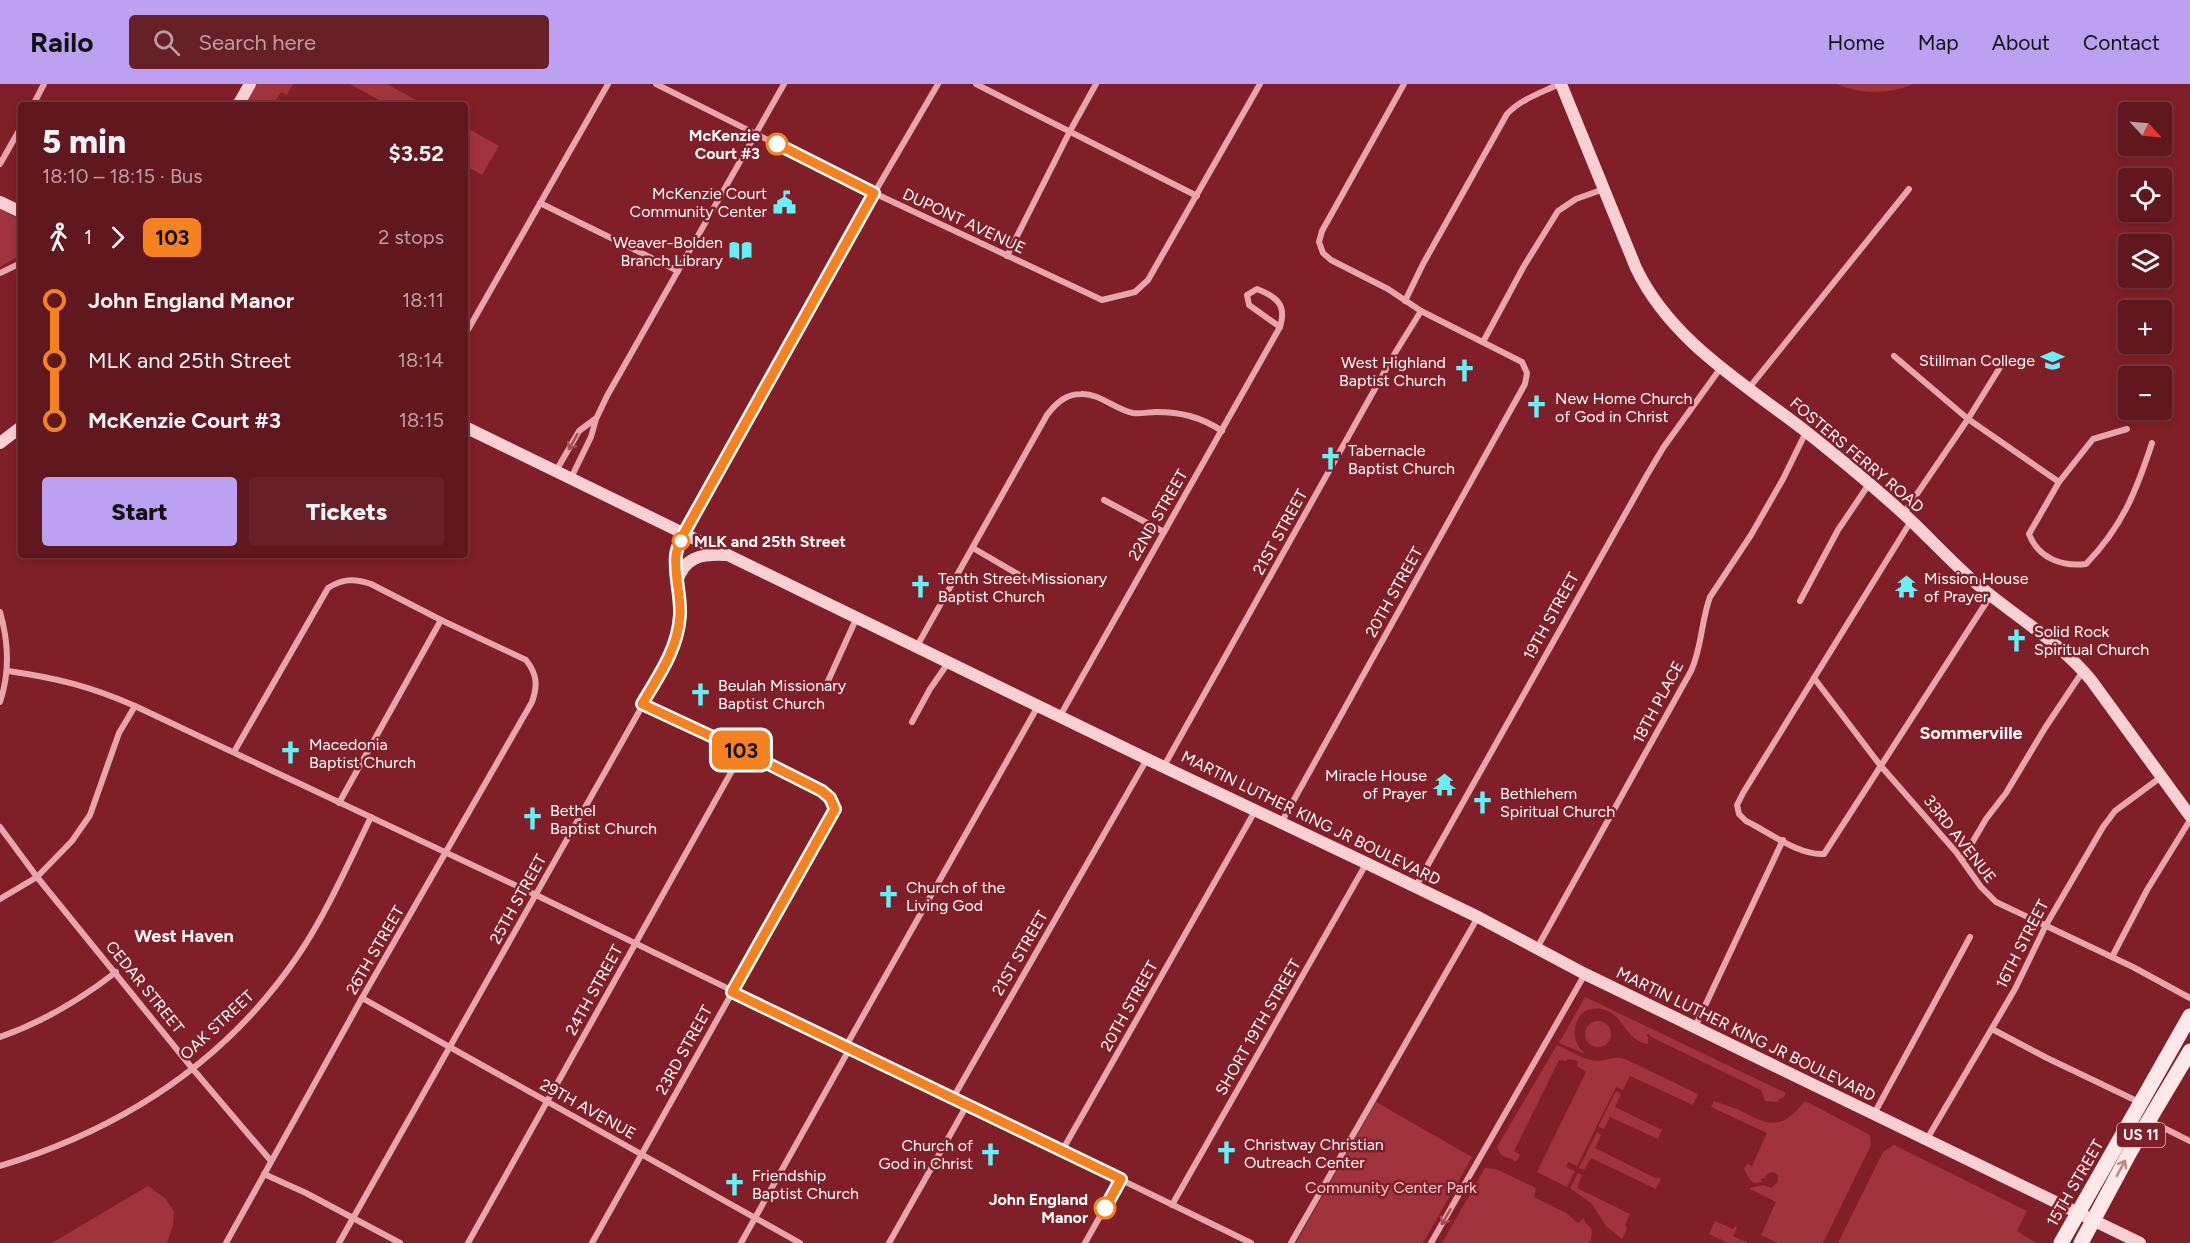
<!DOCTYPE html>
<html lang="en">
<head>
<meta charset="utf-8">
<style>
	body { margin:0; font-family:Figtree,sans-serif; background:#672027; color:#f1f3f6; height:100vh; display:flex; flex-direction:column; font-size:22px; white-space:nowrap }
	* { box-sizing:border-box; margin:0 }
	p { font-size:20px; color:#ba9fa4 }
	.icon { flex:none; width:33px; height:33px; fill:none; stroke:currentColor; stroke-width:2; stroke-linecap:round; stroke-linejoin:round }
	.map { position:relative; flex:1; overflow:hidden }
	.details { position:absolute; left:18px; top:18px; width:450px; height:456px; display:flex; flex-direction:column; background:#61171e; border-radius:6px; box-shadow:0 3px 9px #0003,0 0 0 2px #75363c }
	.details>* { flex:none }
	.badge { padding:0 12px; border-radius:9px; font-size:21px; line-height:39px }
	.needle { width:39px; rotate:116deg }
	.tools { position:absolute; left:2118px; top:18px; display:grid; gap:12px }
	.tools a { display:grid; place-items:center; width:54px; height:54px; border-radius:6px; background:#61171e; box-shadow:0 3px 9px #0003,0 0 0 2px #75363c; font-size:30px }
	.map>.badge { position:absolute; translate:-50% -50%; box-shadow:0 0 0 3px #fff }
	.legs { display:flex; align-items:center; gap:9px; height:66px; padding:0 24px; font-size:20px }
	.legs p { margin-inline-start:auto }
	.summary { display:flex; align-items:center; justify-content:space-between; height:102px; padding:0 24px }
	h1 { font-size:33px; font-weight:800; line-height:45px }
	.cta { display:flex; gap:12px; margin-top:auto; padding:12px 24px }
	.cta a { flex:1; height:69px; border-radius:6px; background:#bca0f2; color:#111; font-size:24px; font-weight:800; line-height:69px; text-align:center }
	.cta a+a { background:#672027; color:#f1f3f6 }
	ul { padding:0 24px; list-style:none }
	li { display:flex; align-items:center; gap:21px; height:60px; font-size:22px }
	li i { display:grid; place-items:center; width:9px; height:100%; margin:0 8px; background:currentColor }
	li i::after { content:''; width:15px; height:15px; margin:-8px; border:4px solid; border-radius:50%; background:#61171e }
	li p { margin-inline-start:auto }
	li:first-child i { background:linear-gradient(#0000 50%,currentColor 0) }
	li:last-child i { background:linear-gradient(currentColor 50%,#0000 0) }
	header { display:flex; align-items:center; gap:36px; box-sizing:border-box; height:84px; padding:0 30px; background:#bca0f2; color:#111 }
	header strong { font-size:28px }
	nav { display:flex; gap:33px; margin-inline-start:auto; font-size:21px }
	.search { width:420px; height:54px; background:#672027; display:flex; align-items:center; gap:15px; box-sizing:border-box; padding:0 21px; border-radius:6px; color:#ba9fa4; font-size:22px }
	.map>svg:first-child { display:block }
	.green { fill:#a0333e }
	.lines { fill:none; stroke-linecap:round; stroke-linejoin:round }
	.street { stroke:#e9a5ac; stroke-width:6 }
	.secondary { stroke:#f7d0d3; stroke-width:12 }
	.primary { stroke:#fee8e9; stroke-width:15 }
	.oneway { stroke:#a54e56 }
	.oneway2 { stroke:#c08488 }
	.line-1-casing { stroke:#fff; stroke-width:14 }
	.line-1 { stroke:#f58220; stroke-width:9 }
	.stop-1-dot { fill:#fff; stroke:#f58220; stroke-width:3 }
	.labels { text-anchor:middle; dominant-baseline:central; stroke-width:5; stroke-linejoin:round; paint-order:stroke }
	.shield { fill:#811f28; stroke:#d9bcbe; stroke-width:1.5 }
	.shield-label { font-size:15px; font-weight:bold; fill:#fff }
	.stop-label { font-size:16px; font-weight:bold; fill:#fff; stroke:#811f28; text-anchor:end }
	.poi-label { font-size:16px; fill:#fff; stroke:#811f28; text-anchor:start }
	.street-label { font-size:16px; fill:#fff; stroke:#811f28 }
	.park-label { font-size:16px; fill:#f6c9ce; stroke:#811f28 }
	.neighbourhood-label { font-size:18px; font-weight:bold; fill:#fff; stroke:#811f28 }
</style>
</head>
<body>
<header>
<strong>Railo</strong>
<div class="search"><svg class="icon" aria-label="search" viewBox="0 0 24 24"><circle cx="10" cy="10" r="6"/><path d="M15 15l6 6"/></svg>Search here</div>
<nav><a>Home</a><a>Map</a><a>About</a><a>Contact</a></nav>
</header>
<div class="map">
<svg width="2190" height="1159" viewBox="0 0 2190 1159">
	<rect width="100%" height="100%" fill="#811f28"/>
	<g class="green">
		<polygon points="257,0 293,0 287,11 281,8 273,21 244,21"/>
		<polygon points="350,0 387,0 425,21 388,21"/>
		<path d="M1837,0H1913C1891,10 1860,11 1837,0Z"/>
		<polygon points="465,43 499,62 482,91 465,81"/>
		<polygon points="0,125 21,136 21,171 0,183"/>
		<path d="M1585,913L1786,1009L1784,1013L1779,1015L1778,1018L1765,1017L1761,1006L1651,953L1649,950L1646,951L1648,953V960C1625,956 1624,932 1605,926C1577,917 1564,952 1585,970L1559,959Z"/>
		<circle cx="1598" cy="950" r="13"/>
		<path d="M1557,961C1570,967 1587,978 1600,977C1610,975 1616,972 1625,975L1698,1010L1693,1021L1630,992L1623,1006L1616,1003L1577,1082L1568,1078L1566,1083L1575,1087L1567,1103L1537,1088L1586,988L1577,982L1578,977L1568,975L1566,977L1559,976L1514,1067L1520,1071L1518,1075L1515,1078L1514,1076L1501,1071L1497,1063Z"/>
		<polygon points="1616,1007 1621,1010 1615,1023 1662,1046 1658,1055 1610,1033 1604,1045 1598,1043"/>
		<path d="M1714,1017C1721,1020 1729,1022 1737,1025C1767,1040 1780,1049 1804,1018H1807L1870,1051L1871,1061L1823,1159H1777L1761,1151L1776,1118L1750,1105V1104L1763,1101L1771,1104L1778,1098V1092L1776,1089L1771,1088L1766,1091L1765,1094L1761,1095L1762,1098L1754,1099L1750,1096L1744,1085L1747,1080L1752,1082L1767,1049L1711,1023Z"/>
		<polygon points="1376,1018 1472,1073 1423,1159 1296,1159"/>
		<polygon points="1597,1048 1601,1051 1595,1064 1657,1095 1658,1093 1661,1095 1656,1105 1591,1074 1584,1086 1579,1084"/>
		<polygon points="1894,1061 2027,1127 2017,1147 2036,1159 1838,1159 1883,1068"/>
		<polygon points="1485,1084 1496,1085 1536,1104 1534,1113 1566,1129 1578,1139 1584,1134 1585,1138 1592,1146 1591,1156 1588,1159 1442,1159"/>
		<polygon points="1578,1089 1582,1091 1577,1104 1630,1130 1625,1141 1627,1144 1622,1155 1606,1142 1592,1120 1570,1104"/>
		<polygon points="148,1102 166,1115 174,1128 173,1141 167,1159 52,1159"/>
		<polygon points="1715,1137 1733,1145 1735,1142 1737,1144 1733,1152 1748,1159 1728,1159 1709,1150"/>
	</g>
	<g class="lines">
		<g class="street">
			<polyline points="656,0 874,109 1102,216 1135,208 1148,196 1260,0"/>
			<polyline points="976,0 1197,112"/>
			<polyline points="33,21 44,0"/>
			<polyline points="0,80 21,43"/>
			<polyline points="540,119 678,187"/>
			<polyline points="1007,172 1070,47 1096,0"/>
			<polyline points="0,189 21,179"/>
			<path d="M1257,205C1277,213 1287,221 1280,243L1249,221L1247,211Z"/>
			<path d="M1405,217L1423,180L1507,30C1521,15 1541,9 1559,0"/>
			<polyline points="465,251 608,0"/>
			<polyline points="1483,258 1524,182 1558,127 1576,115 1604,105"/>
			<polyline points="1894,272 1968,335 2059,398"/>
			<polyline points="1749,304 1909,105"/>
			<path d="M2127,345L2093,355L2059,398L2029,450C2038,474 2062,483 2086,480C2122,443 2136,408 2152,359"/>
			<polyline points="556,387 579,347 595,335"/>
			<polyline points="571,394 591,353 596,335 607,312 784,0"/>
			<polyline points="1104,416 1164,448"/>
			<polyline points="1904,429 1968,335 2004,277"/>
			<path d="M1911,437L1743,709L1737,721L1739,730L1746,737C1769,748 1799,772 1824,770L1991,511"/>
			<polyline points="973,464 1028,496"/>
			<polyline points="1800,517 1838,446 1869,400"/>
			<path d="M0,528C9,559 10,588 0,618"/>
			<path d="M917,562L1047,331C1056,319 1066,310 1081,310C1100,309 1115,326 1133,329C1140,330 1149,328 1156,328C1181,328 1201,333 1222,347"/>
			<path d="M8,587C56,594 90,602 135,622L536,811L1251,1159"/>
			<polyline points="1814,594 1880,681 1956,768 1981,803 1996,818 2133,883 2190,914"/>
			<polyline points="828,597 857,533"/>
			<polyline points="1060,632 1280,243"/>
			<polyline points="912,638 930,605 948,579"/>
			<polyline points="1164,682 1395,269 1421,227"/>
			<polyline points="339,719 441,536"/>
			<polyline points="1281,739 1525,300 1527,289 1522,278 1421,227 1388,205 1331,176 1323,169 1319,158 1322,147 1404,0"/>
			<polyline points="0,743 37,793 192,984 271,1077"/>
			<polyline points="1962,776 1986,735 2006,709 2045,644 2083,587"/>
			<polyline points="1416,802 1647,391 1663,364 1722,282"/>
			<polyline points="0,815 37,793 72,757 90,731 119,649 135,622"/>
			<path d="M1537,864L1691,587C1702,564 1701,537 1710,513L1751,451L1783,395L1806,348"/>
			<polyline points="2112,873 2147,806 2190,736"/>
			<polyline points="362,914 800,1159"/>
			<polyline points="1695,943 1783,756"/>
			<polyline points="1992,945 2047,974 2139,1018"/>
			<path d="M0,953C43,938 80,916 116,888"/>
			<polyline points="846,962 1038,622"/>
			<polyline points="953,1014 1147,675"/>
			<polyline points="1874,1030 1970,853"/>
			<polyline points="2150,1037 2190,1057"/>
			<polyline points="1927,1055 2015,905 2046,841 2103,743 2115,727 2161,693"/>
			<polyline points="1062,1067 1255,727"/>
			<path d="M0,1082C122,1045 227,977 299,870C327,828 349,778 371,733"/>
			<polyline points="264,1090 306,1109 400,1159"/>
			<polyline points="1172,1121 1366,780"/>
			<path d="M226,1159L362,914L532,618C538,601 537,590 526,576L441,536L371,500C354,494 342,495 328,504L234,668"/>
			<path d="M339,1159L666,580C674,564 679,547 680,529C681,495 670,485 684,449L879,101L938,0"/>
			<polyline points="468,1159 743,667"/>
			<polyline points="592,1159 835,725 830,714 822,707 642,619"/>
			<polyline points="741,1159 850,964"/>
			<polyline points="889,1159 967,1021"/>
			<polyline points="1085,1159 1121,1095"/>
			<polyline points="1291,1159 1478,833"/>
			<polyline points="1431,1159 1585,890"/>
		</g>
		<g class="secondary">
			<path d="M1561,0L1636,184C1671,257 1742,298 1804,346C1838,373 1872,401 1905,431C1929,453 1951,478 1977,500C2014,532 2060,558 2091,596L2190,732"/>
			<polyline points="238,21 250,0"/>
			<polyline points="0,118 21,128"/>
			<polyline points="465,343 1147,675 1366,779 1478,833 1585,890 2140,1159"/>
			<polyline points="0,359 21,343"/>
			<path d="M677,498C684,473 701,470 725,471"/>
		</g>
		<g class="primary">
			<polyline points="2061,1159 2190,932"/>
			<polyline points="2081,1159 2130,1068 2190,967"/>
		</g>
	</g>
	<defs><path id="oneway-shaft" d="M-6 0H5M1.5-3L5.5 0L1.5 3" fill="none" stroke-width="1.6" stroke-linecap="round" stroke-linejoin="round" transform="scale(1.5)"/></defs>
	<g class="oneway">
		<use href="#oneway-shaft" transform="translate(573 358) rotate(119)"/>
		<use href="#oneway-shaft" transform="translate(1446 1133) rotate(120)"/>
	</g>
	<use class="oneway2" href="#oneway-shaft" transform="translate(2121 1084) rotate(-62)"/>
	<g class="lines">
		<defs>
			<path id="line-1" d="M777,60L874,109L684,449C681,456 677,463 676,471C674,491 681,511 680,531C678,565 659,591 642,620L743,667L822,707L830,714L835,725L732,908L1121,1095L1105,1124"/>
		</defs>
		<use href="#line-1" class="line-1-casing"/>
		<use href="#line-1" class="line-1"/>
	</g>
	<defs>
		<symbol id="civic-bare" viewBox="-9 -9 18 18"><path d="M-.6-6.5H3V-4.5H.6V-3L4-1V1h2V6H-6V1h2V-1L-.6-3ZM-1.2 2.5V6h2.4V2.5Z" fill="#65eff7" stroke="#811f28" stroke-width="2.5" paint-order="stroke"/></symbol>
		<symbol id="library-bare" viewBox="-9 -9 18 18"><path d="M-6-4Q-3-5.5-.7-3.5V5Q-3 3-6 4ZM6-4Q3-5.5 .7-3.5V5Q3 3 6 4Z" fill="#65eff7" stroke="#811f28" stroke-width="2.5" paint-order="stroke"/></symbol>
		<symbol id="university-bare" viewBox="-9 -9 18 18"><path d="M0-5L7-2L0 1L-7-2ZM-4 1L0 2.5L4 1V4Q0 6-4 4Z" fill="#65eff7" stroke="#811f28" stroke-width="2.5" paint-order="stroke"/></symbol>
		<symbol id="church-bare" viewBox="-9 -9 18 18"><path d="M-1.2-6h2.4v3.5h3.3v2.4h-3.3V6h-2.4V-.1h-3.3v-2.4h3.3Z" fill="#65eff7" stroke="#811f28" stroke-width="2.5" paint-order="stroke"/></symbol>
		<symbol id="temple-bare" viewBox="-9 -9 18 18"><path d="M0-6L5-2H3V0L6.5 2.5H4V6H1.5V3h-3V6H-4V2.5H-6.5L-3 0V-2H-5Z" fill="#65eff7" stroke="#811f28" stroke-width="2.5" paint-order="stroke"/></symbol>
	</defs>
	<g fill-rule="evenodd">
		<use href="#civic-bare" x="768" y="102" width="33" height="33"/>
		<use href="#library-bare" x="724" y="150" width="33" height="33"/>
		<use href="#university-bare" x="2036" y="260" width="33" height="33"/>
		<use href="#church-bare" x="1448" y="270" width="33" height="33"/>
		<use href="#church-bare" x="1520" y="306" width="33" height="33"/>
		<use href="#church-bare" x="1314" y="358" width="33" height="33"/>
		<use href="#church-bare" x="904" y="486" width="33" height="33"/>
		<use href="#temple-bare" x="1890" y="486" width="33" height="33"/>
		<use href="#church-bare" x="2000" y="540" width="33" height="33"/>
		<use href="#church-bare" x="684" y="594" width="33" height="33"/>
		<use href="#church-bare" x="274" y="652" width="33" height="33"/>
		<use href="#temple-bare" x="1428" y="684" width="33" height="33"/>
		<use href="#church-bare" x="1466" y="702" width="33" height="33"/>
		<use href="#church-bare" x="516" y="718" width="33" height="33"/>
		<use href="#church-bare" x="872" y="796" width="33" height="33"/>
		<use href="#church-bare" x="1210" y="1052" width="33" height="33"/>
		<use href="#church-bare" x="974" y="1054" width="33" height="33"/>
		<use href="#church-bare" x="718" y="1084" width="33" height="33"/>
	</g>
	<g class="stop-1-dot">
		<circle cx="777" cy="60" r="10"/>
		<circle cx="681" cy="457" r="8"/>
		<circle cx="1105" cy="1124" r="10"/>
	</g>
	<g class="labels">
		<rect class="shield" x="2117" y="1039" width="48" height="24" rx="4.5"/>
		<g class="shield-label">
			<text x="2141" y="1051">US 11</text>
		</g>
		<g class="stop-label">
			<text x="760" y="51">McKenzie<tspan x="760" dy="18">Court #3</tspan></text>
			<text x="694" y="457" text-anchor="start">MLK and 25th Street</text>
			<text x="1088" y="1115">John England<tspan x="1088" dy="18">Manor</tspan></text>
		</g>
		<g class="poi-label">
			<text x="767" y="109" text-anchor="end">McKenzie Court<tspan x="767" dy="18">Community Center</tspan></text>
			<text x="723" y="158" text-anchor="end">Weaver-Bolden<tspan x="723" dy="18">Branch Library</tspan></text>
			<text x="2035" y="276" text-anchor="end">Stillman College</text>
			<text x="1446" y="278" text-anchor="end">West Highland<tspan x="1446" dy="18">Baptist Church</tspan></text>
			<text x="1555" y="314">New Home Church<tspan x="1555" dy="18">of God in Christ</tspan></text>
			<text x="1348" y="366">Tabernacle<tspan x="1348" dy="18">Baptist Church</tspan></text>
			<text x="938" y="494">Tenth Street Missionary<tspan x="938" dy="18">Baptist Church</tspan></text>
			<text x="1924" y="494">Mission House<tspan x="1924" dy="18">of Prayer</tspan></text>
			<text x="2034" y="547">Solid Rock<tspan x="2034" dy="18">Spiritual Church</tspan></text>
			<text x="718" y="601">Beulah Missionary<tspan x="718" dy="18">Baptist Church</tspan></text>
			<text x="309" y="660">Macedonia<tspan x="309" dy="18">Baptist Church</tspan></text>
			<text x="1427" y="691" text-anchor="end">Miracle House<tspan x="1427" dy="18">of Prayer</tspan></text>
			<text x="1500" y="709">Bethlehem<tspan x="1500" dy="18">Spiritual Church</tspan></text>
			<text x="550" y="726">Bethel<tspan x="550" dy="18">Baptist Church</tspan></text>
			<text x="906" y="803">Church of the<tspan x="906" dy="18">Living God</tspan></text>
			<text x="1244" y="1060">Christway Christian<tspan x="1244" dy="18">Outreach Center</tspan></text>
			<text x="973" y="1061" text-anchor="end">Church of<tspan x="973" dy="18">God in Christ</tspan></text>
			<text x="752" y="1091">Friendship<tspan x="752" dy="18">Baptist Church</tspan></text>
		</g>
		<g class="street-label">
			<text transform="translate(964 137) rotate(25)">DUPONT AVENUE</text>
			<text transform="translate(1857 371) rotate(40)">FOSTERS FERRY ROAD</text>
			<text transform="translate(1158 431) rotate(-60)">22ND STREET</text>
			<text transform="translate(1280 448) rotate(-61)">21ST STREET</text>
			<text transform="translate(1394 508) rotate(-61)">20TH STREET</text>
			<text transform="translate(1551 532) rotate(-61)">19TH STREET</text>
			<text transform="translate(1658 618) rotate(-62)">18TH PLACE</text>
			<text transform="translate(1311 734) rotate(26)">MARTIN LUTHER KING JR BOULEVARD</text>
			<text transform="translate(1960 755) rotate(52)">33RD AVENUE</text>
			<text transform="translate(518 815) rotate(-61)">25TH STREET</text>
			<text transform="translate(2022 860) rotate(-63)">16TH STREET</text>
			<text transform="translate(375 866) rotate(-60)">26TH STREET</text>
			<text transform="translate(1020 869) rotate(-60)">21ST STREET</text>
			<text transform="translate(145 903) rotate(51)">CEDAR STREET</text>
			<text transform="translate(594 906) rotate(-61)">24TH STREET</text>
			<text transform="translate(1129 922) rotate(-61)">20TH STREET</text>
			<text transform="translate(217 941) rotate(-43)">OAK STREET</text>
			<text transform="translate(1258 943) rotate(-60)">SHORT 19TH STREET</text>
			<text transform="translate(1746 950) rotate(26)">MARTIN LUTHER KING JR BOULEVARD</text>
			<text transform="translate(684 966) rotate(-61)">23RD STREET</text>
			<text transform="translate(588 1025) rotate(29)">29TH AVENUE</text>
			<text transform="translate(2075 1099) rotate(-60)">15TH STREET</text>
		</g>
		<g class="park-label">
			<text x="1391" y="1103">Community Center Park</text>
		</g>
		<g class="neighbourhood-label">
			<text x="1971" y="649">Sommerville</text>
			<text x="184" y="852">West Haven</text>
		</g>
	</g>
</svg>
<div class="tools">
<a><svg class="needle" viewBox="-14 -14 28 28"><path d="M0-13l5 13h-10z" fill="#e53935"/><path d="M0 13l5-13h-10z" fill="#ba9fa4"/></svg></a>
<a><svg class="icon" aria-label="locate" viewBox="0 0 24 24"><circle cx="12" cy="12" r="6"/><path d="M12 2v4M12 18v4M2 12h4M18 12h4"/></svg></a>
<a><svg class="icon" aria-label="layers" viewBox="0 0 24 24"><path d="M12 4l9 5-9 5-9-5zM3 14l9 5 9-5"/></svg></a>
<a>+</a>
<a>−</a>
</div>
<b class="badge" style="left:741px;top:666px;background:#f58220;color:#111">103</b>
<section class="details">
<div class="summary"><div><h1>5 min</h1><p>18:10 – 18:15 · Bus</p></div><b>$3.52</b></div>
<div class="legs"><svg class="icon" aria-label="walk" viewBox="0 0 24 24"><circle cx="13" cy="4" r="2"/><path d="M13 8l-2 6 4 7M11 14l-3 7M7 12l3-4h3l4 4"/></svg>1<svg class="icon" aria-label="forward" viewBox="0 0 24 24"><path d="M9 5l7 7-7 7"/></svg><b class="badge" style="background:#f58220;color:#111">103</b><p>2 stops</p></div>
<ul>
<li><i style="color:#f58220"></i><b>John England Manor</b><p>18:11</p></li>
<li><i style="color:#f58220"></i><span>MLK and 25th Street</span><p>18:14</p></li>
<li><i style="color:#f58220"></i><b>McKenzie Court #3</b><p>18:15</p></li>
</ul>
<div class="cta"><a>Start</a><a>Tickets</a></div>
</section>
</div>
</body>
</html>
